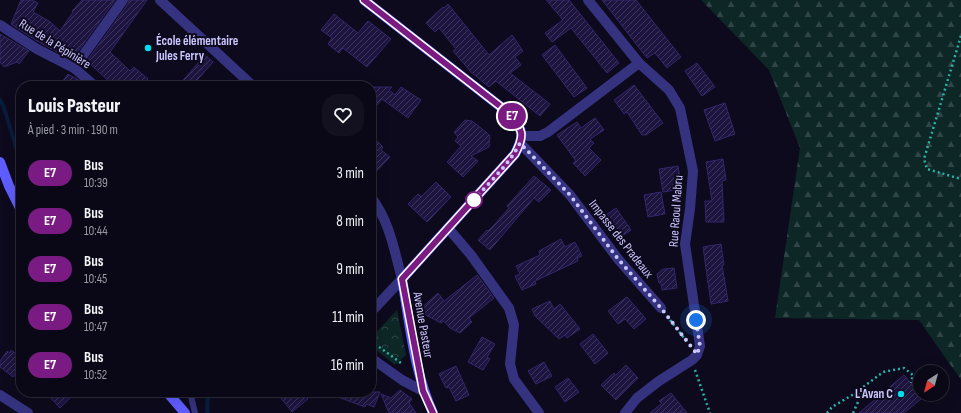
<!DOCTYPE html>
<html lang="fr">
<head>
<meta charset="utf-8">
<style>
	body { margin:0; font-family:"Sofia Sans Condensed",sans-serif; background:#13111f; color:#f1f3f6; height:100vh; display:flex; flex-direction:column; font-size:15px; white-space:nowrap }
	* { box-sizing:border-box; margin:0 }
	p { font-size:13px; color:#999aa1 }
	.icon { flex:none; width:22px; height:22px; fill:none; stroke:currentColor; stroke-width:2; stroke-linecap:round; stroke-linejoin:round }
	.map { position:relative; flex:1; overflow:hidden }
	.drawer { position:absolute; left:16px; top:81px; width:360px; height:316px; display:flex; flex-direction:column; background:#0a0816; border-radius:16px; box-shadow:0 4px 16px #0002,0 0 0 1px #2a2935 }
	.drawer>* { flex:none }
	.badge { padding:0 8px; border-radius:13px; font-size:14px; line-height:26px }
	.needle { width:26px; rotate:216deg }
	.tools { position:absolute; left:913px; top:365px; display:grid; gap:8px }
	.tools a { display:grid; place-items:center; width:36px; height:36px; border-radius:50%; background:#0a0816; box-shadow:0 4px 16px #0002,0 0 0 1px #2a2935; font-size:20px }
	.you { position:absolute; width:20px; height:20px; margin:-10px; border:3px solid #fff; border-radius:50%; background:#1a73e8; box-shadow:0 0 0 6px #1a73e833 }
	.map>.badge { position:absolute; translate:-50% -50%; box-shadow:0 0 0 2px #fff }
	.round { display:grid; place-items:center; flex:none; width:42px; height:42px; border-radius:16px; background:#13111f }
	.overview { display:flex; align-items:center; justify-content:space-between; height:68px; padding:0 12px }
	h1 { font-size:19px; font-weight:800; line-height:30px }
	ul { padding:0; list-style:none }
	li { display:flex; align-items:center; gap:12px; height:48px; padding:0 12px }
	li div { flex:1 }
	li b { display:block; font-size:15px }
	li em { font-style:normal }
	li .badge { min-width:44px; font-weight:700; text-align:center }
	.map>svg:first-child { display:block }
	.forest { fill:url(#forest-firs) }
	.park { fill:url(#park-crowns) }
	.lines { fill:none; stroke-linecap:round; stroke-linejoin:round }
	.stream { stroke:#081d3e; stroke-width:4 }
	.building { fill:url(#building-hatch); stroke:#33266c }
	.path { stroke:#26b3a9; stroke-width:2.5; stroke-dasharray:2 3; stroke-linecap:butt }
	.service { stroke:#35337f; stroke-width:6 }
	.minor { stroke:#35337f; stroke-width:10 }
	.secondary { stroke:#605dff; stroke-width:10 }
	.line-casing { stroke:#fff; stroke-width:9 }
	.line { stroke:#7a1b83; stroke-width:6 }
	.walk { stroke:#ccc6ff; stroke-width:4; stroke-dasharray:0 7.2 }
	.poi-dot { fill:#00dcf1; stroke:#0d0a1d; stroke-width:1.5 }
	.stop-dot { fill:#fff; stroke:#7a1b83; stroke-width:2 }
	.labels { text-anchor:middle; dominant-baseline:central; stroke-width:4; stroke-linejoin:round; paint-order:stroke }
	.poi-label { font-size:13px; font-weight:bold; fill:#ccc6ff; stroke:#0d0a1d; text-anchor:start }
	.street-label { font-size:13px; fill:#ccc6ff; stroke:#0d0a1d }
</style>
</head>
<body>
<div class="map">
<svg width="961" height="413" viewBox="0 0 961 413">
	<defs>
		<pattern id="forest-firs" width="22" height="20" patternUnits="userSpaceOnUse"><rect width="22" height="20" fill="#0d2726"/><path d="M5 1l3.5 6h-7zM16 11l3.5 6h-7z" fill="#2f4547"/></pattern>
		<pattern id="park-crowns" width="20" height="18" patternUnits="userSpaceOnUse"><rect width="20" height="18" fill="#0d2726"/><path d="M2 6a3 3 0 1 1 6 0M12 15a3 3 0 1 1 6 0" fill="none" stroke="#2f4547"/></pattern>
		<pattern id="building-hatch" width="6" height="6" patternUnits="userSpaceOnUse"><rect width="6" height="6" fill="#1d153f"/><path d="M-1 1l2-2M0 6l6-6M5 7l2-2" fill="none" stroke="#3d365c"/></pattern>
	</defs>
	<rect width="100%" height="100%" fill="#0d0a1d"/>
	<polygon class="forest" points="701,0 961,0 961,380 919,320 775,318 800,148 769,70"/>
	<polygon class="park" points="397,310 406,355 395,365 371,346 371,338"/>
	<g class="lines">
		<g class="stream">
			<polyline points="0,100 3,105 21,163"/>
			<polyline points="208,413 207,411 208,392"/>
		</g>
	</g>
	<g class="building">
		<polygon points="21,0 32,0 38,3 33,12 49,21 60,31 73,12 72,11 82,0 115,0 74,57 68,58 37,41 11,24"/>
		<polygon points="129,0 147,0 110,52 130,71 134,67 148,79 141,86 114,86 87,61 128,4"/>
		<polygon points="546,0 569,0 619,63 607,73 571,28 552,42 545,33 563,20"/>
		<polygon points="602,0 636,0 681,57 667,68 655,53 647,58"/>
		<polygon points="448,4 489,55 512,35 523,51 515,57 521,65 510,73 550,104 540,116 496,81 489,87 471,72 453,51 456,49 439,28 435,32 426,23 443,7 444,8"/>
		<polygon points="334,14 358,33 368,21 391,39 367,67 343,48 339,53 328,44 332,38 321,30"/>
		<polygon points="0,34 29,51 19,64 17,62 4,67 0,62"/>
		<polygon points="555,45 587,88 574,97 542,55"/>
		<polygon points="205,55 213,62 192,86 178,86"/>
		<polygon points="697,63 715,87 702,96 685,71"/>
		<polygon points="68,74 80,81 85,86 59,86"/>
		<polygon points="634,85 663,123 646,135 642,135 627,112 624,114 614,100"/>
		<polygon points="371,87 392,87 389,90 395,95 401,87 421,100 408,118 382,99 377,105 371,100"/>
		<polygon points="725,103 735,134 715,141 704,110"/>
		<polygon points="595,118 604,130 590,139 594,143 589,148 601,160 585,176 573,163 576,161 557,135 577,122 581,128"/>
		<polygon points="465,120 472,121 486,132 490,136 489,147 471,156 478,161 463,177 447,162 461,146 455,141 458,137 454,132"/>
		<polygon points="371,135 383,147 381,150 390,157 371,177"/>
		<polygon points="723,159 726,180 722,181 724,222 706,222 705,201 712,201 706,162"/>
		<polygon points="678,166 682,189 663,192 659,169"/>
		<polygon points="534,176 551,190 539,202 534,198 490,250 478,240 487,230 488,231 494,225 509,208 507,206"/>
		<polygon points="436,182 451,197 427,222 408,204 418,194 421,197"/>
		<polygon points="661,192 665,214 648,217 644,195"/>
		<polygon points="616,208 631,230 619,238 603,217"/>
		<polygon points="561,239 565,247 575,242 582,256 577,258 578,261 535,281 536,284 522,290 515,276 520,274 516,266 540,255 539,251"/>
		<polygon points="721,244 724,265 722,265 728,301 711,304 703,247"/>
		<polygon points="674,268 677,288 662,290 661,283 659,283 657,274 663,269"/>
		<polygon points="477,275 494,298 469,318 472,322 460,333 450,328 444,321 441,323 418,311 438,293 444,301"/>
		<polygon points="627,297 646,319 634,329 625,319 618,324 608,311"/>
		<polygon points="550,301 554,309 560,304 580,329 567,338 565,335 559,339 535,316 532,309"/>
		<polygon points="593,334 608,353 595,364 580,344"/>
		<polygon points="482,337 495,344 487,357 490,359 483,370 468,362"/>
		<polygon points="11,350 21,357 21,365 13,377 0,367 0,361 7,351 10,353"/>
		<polygon points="544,362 552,376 536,384 528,371"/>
		<polygon points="626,365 638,378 616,400 601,385 614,373 616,375"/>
		<polygon points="456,366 469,395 456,401 449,387 446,388 439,374"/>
		<polygon points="904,375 921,395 921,399 904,413 859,413"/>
		<polygon points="568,378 579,392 565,402 555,387"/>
		<polygon points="400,390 412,399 409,403 416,413 389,413 381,394 391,398"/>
		<polygon points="45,392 64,392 70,398 60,408"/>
		<polygon points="276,392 303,392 308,399 292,412"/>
		<polygon points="327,392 380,392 374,407 366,404 365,407 327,393"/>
		<polygon points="671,393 687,413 650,413 662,403 659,401"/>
	</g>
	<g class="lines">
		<g class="path">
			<polyline points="961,36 924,159 927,169 961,179"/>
			<polyline points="667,316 687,342"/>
			<polyline points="371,341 401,363 400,365"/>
			<polyline points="695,370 710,413"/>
			<polyline points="246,392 259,396"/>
			<polyline points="827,413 832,407 854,394 883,372 904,368 913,375 911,383"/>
			<polyline points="853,413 858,402 859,391"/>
		</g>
		<polyline class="service" points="190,392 195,413"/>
		<g class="minor">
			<polyline points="160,0 253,86"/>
			<polyline points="588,0 639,63 669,90 680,108 693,171 690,209 685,244 700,346 697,355 692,360 659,381 637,398 625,413"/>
			<polyline points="0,25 37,49 74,68 95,86"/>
			<polyline points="74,68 123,0"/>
			<polyline points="521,136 540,136 548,132 639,63"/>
			<polyline points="520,143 570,195 618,259 661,308"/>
			<path d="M371,197C390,222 394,250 402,279L371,312"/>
			<polyline points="448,228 471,255 509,308 514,325 510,364 514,379 539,413"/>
			<polyline points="371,358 402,380 423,391"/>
			<polyline points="0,395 28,413"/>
		</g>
		<g class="secondary">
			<path d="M364,0L510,114C523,130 525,135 515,154L402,279C410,324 414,372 433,413"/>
			<polyline points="0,162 9,186 21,210"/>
			<polyline points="167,392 185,413"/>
		</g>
	</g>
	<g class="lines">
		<defs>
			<path id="line" d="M364,0L510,114C523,130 525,135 515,154L402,279L421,380L423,391L433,413"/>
		</defs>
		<use href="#line" class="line-casing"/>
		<use href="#line" class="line"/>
		<path class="walk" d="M474,200C490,181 509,165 520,143L570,195L618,259L661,308L697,354L700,346L696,320"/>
	</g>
	<g class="poi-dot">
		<circle cx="148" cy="48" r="4"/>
		<circle cx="901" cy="394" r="4"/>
	</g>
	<circle class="stop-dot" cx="474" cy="200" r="8"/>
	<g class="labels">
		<g class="poi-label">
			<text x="156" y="41">École élémentaire<tspan x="156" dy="15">Jules Ferry</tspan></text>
			<text x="893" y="394" text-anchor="end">L'Avan C</text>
		</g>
		<g class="street-label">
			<text transform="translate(55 44) rotate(32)">Rue de la Pépinière</text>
			<text transform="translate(676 211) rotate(-86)">Rue Raoul Mabru</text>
			<text transform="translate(621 239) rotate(52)">Impasse des Pradeaux</text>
			<text transform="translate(423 325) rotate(80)">Avenue Pasteur</text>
		</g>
	</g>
</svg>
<div class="tools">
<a><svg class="needle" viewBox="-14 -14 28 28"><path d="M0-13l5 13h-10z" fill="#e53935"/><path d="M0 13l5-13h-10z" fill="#999aa1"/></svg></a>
</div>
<div class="you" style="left:696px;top:320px"></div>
<b class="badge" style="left:512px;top:116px;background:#7a1b83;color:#fff">E7</b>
<section class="drawer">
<div class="overview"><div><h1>Louis Pasteur</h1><p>À pied · 3 min · 190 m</p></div><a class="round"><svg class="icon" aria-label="heart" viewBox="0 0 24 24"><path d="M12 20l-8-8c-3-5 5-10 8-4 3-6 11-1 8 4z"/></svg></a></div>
<ul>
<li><span class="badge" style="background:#7a1b83;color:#fff">E7</span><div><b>Bus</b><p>10:39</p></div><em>3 min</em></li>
<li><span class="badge" style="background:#7a1b83;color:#fff">E7</span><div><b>Bus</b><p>10:44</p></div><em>8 min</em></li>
<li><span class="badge" style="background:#7a1b83;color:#fff">E7</span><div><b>Bus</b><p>10:45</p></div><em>9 min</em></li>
<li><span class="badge" style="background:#7a1b83;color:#fff">E7</span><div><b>Bus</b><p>10:47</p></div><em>11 min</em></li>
<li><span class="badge" style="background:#7a1b83;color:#fff">E7</span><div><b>Bus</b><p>10:52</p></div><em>16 min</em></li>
</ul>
</section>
</div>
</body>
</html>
